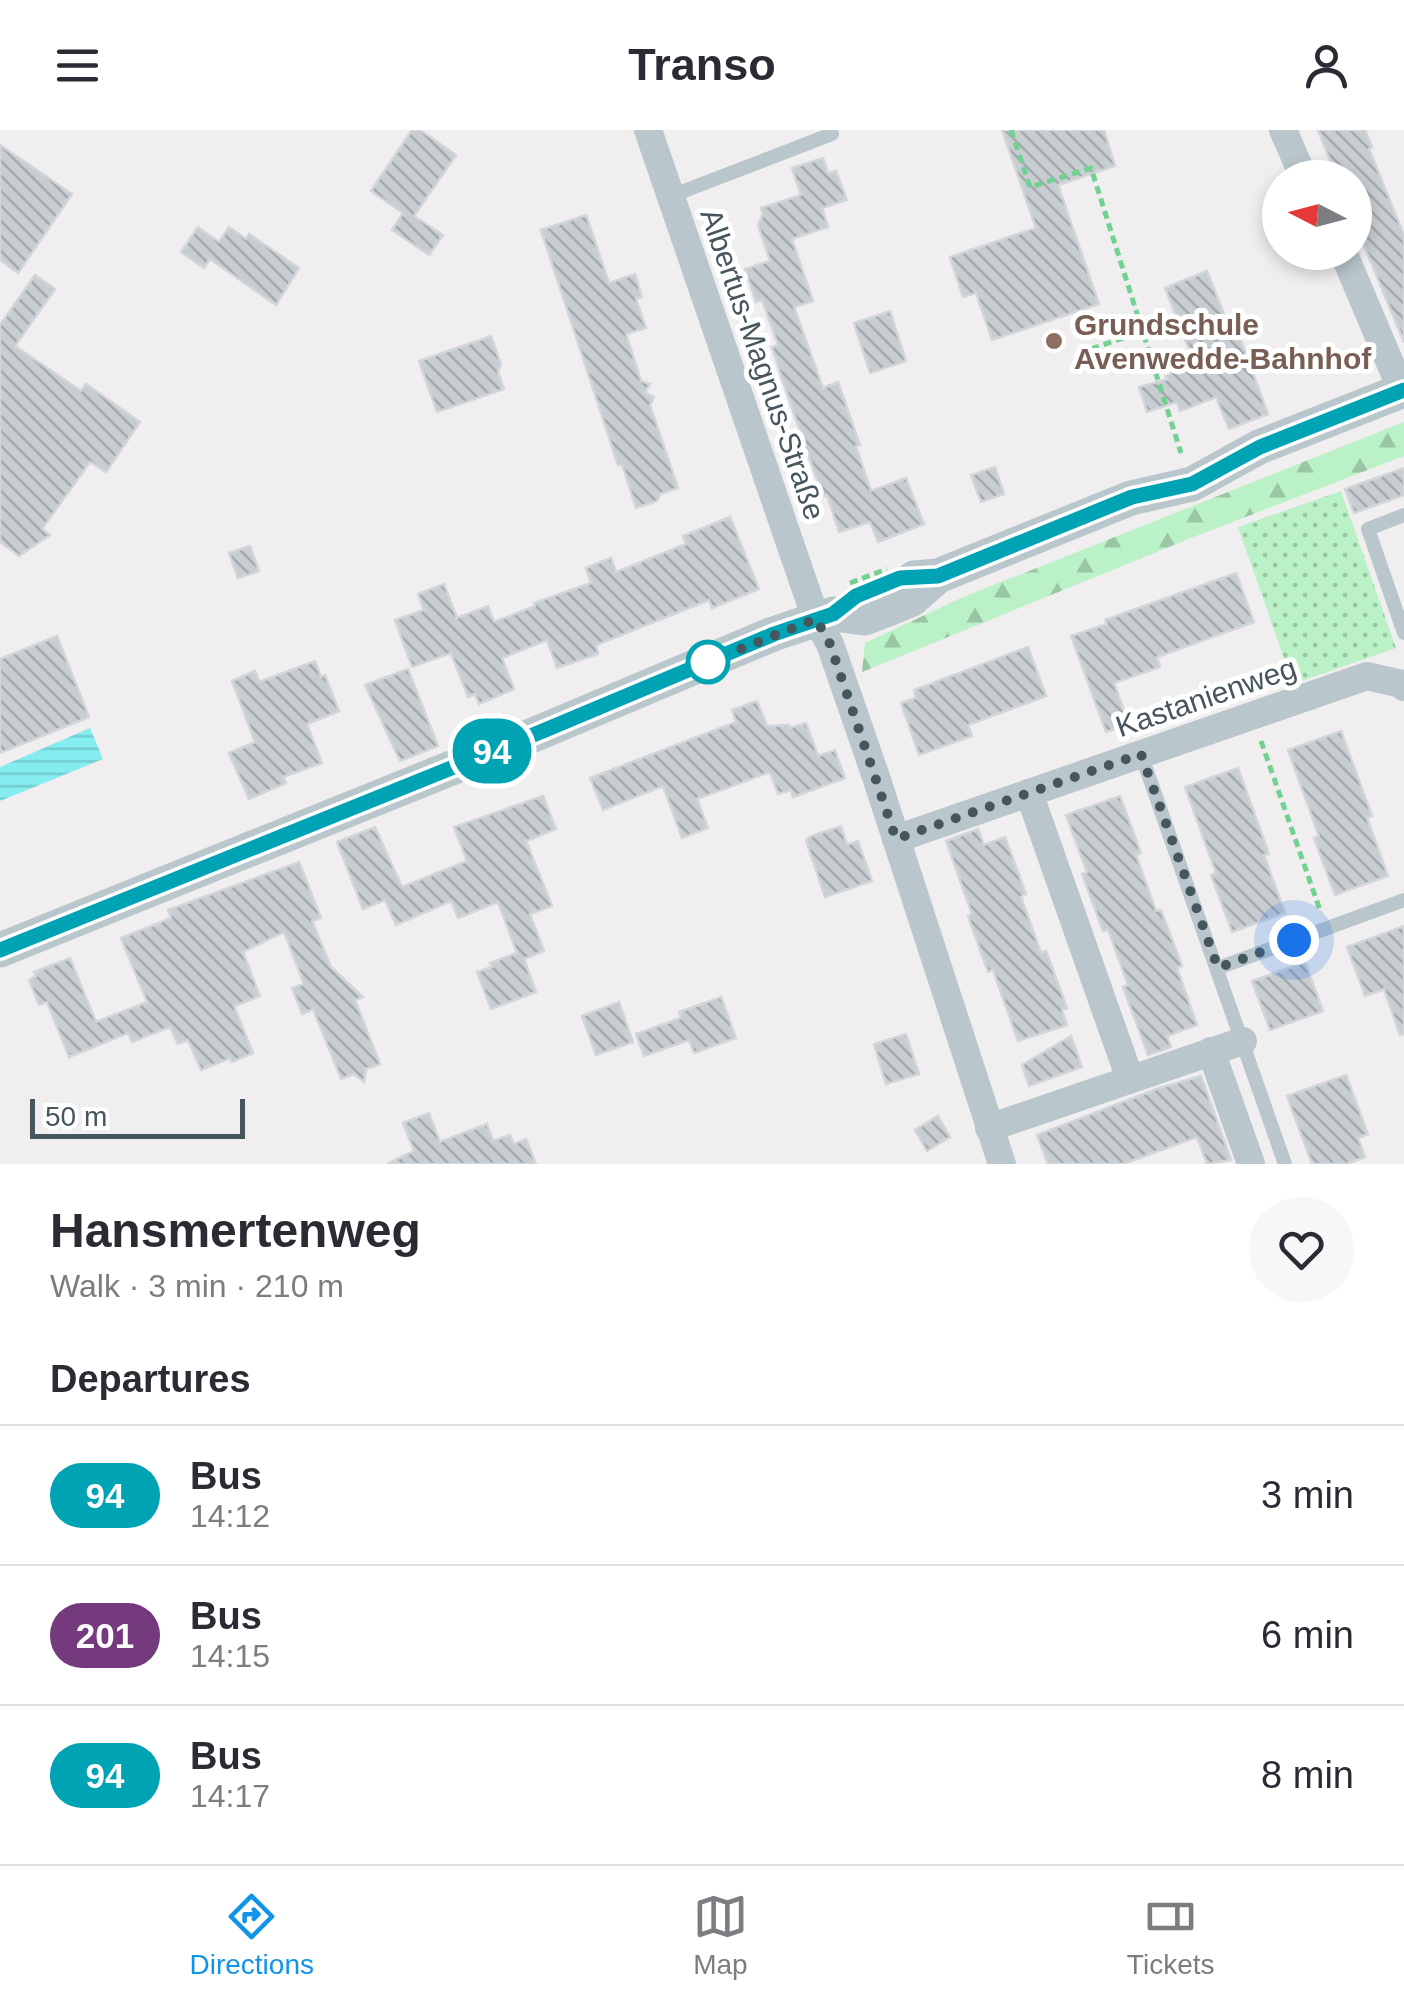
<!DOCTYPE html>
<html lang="en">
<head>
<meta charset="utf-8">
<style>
	body { margin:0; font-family:Helvetica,sans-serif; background:#f7f7f7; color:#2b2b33; height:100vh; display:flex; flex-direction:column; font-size:38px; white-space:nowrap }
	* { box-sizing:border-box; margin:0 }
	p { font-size:32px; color:#7c7c81 }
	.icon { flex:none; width:55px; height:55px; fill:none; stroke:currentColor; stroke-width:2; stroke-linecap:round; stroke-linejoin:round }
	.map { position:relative; height:1034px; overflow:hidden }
	.drawer { display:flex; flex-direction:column; background:#fff; flex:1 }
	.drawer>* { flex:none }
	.badge { padding:0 20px; border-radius:32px; font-size:35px; line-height:65px }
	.needle { width:65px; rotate:276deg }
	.controls { position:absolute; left:1262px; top:30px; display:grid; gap:20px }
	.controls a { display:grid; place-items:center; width:110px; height:110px; border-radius:50%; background:#fff; box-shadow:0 5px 15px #0003; font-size:50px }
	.scale { position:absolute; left:30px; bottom:25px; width:215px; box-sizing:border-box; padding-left:10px; border:5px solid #46565d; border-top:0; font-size:28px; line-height:35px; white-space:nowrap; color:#46565d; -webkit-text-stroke:8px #fff; paint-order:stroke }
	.you { position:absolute; width:50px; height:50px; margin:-25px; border:8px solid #fff; border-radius:50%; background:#1a73e8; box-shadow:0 0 0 15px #1a73e833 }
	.map>.badge { position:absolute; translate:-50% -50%; box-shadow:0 0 0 5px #fff }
	h2 { padding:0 50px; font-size:38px; line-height:90px }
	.round { display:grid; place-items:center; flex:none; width:105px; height:105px; border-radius:52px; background:#f7f7f7 }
	.summary { display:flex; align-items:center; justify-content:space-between; height:170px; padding:0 50px }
	h1 { font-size:48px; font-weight:800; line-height:75px }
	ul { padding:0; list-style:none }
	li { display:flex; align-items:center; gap:30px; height:140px; padding:0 50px; border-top:2px solid #e1e1e2 }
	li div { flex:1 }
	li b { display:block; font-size:38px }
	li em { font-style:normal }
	li .badge { min-width:110px; font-weight:700; text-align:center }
	header { display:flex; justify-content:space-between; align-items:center; height:130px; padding:0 50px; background:#fff; font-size:45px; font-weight:800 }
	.menu { display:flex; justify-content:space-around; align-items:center; height:140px; border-top:2px solid #e1e1e2; background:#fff; font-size:28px; color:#7c7c81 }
	.menu a { display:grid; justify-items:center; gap:5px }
	.menu .current { color:#1094e9 }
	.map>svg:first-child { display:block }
	.grass { fill:url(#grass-dots) }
	.forest { fill:url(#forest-firs) }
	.water { fill:url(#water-rules) }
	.building { fill:url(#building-back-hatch); stroke:#d2d6da; stroke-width:2.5 }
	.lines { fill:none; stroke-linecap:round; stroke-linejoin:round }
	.path { stroke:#71d191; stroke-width:5; stroke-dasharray:8 5; stroke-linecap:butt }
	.service { stroke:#b9c6cc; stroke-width:14 }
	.minor { stroke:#b9c6cc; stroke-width:28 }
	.tertiary { stroke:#b9c6cc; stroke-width:35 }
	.line-casing { stroke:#fff; stroke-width:22 }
	.line { stroke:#00a3b4; stroke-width:15 }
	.walk { stroke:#46565d; stroke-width:10; stroke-dasharray:0 18 }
	.education-dot { fill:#8d6e63; stroke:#fff; stroke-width:4 }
	.stop-dot { fill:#fff; stroke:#00a3b4; stroke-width:5 }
	.labels { text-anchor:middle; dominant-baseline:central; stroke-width:10; stroke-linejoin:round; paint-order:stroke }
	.education-label { font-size:30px; font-weight:bold; fill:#785e54; stroke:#fff; text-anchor:start }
	.street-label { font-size:30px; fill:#46565d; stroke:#fff }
</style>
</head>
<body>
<header><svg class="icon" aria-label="menu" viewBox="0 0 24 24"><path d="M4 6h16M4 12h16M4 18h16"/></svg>Transo<svg class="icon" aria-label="person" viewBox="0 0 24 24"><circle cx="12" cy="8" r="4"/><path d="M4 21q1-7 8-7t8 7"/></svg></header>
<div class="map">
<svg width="1404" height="1034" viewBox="0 0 1404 1034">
	<defs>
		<pattern id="grass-dots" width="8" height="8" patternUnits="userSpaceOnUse" patternTransform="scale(2.5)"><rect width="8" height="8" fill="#baf1c6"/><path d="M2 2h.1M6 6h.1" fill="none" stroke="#99c6a4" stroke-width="1.8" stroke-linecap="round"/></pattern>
		<pattern id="forest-firs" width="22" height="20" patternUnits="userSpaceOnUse" patternTransform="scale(2.5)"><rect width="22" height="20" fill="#baf1c6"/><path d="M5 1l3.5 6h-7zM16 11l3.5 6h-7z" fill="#99c6a4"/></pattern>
		<pattern id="water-rules" width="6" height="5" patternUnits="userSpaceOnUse" patternTransform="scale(2.5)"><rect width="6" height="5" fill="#85ecf0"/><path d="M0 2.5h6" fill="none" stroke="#74ccd0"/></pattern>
		<pattern id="building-back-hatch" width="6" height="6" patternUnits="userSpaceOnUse" patternTransform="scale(2.5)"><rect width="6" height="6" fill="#c8cdd1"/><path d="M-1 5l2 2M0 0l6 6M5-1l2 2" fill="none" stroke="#a4a9ad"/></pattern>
	</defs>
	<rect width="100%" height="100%" fill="#f1eeef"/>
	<polygon class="grass" points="1341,361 1396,518 1293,554 1238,397"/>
	<polygon class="forest" points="1404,292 1404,326 1191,408 862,542 865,513 961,468"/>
	<polygon class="water" points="90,598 103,629 0,671 0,637"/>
	<g class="building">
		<polygon points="412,0 420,0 456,25 414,86 443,105 429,125 392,100 403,83 371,61"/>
		<polygon points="1002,0 1104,0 1115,36 1058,55 1099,174 992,210 976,163 963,167 950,127 1036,98"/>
		<polygon points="1318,0 1365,0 1372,17 1369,19 1404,105 1404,212 1355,94 1355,48 1337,48"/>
		<polygon points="0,15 72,64 18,143 0,130"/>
		<polygon points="823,28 828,43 836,41 847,70 822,78 828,97 792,109 813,171 794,177 823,258 838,252 860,315 856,316 871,361 906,348 924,394 878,412 870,392 839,402 827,365 823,367 783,252 772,217 778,215 762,170 756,172 745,139 770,131 758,95 763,84 761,78 801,65 792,38"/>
		<polygon points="586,85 609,153 635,144 642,167 636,169 646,198 626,204 641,251 650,254 645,263 654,267 650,275 678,358 660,364 657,371 636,378 622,334 618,335 541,100"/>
		<polygon points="198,97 219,112 229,97 246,109 249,104 299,138 276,175 210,129 204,138 181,122"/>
		<polygon points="1207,141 1233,207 1239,205 1268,284 1229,299 1216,267 1180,281 1177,272 1147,282 1139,257 1168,249 1166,246 1171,244 1167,234 1191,224 1165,158"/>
		<polygon points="35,145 55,159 15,216 81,261 86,254 140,292 106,342 90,332 42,399 50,405 19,426 0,412 0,195"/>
		<polygon points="890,181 906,231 870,243 854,193"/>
		<polygon points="491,206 501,234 498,242 504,259 437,282 419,231"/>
		<polygon points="995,337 1004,364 981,372 971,345"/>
		<polygon points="1404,338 1404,365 1354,383 1345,359"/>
		<polygon points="730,387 759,459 712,478 709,470 596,515 598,524 557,538 547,510 502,528 514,559 479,574 475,564 468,567 451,523 412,537 395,490 424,480 418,464 444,454 457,488 488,476 494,492 535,476 534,473 591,453 586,438 611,428 616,442 686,414 683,406"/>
		<polygon points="250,416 259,441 238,448 229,423"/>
		<polygon points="1236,443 1254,492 1157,527 1160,537 1114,553 1129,594 1106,602 1071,506 1107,494 1105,490"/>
		<polygon points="57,506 89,587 0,623 0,529"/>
		<polygon points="1028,517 1046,566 968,595 972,606 919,625 901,573 916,568 914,560"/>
		<polygon points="315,531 321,547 325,545 339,581 307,594 322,633 283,647 286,653 249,669 229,623 255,612 232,551 255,541 259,552"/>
		<polygon points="408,539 438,616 400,631 365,555"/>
		<polygon points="757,571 767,596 789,595 790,598 806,593 818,626 835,620 845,648 793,667 791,660 778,664 770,642 697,669 708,698 682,708 663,656 603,680 590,648 736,592 732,580"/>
		<polygon points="1341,601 1372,686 1367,688 1388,746 1335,765 1314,708 1319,706 1288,620"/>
		<polygon points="1238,638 1269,724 1264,725 1285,783 1232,802 1211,745 1216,743 1185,657"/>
		<polygon points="543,666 556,699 526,711 552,776 530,784 544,821 524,829 536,862 491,879 477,842 492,837 490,833 517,823 498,772 458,788 451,771 396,795 385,770 363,779 337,712 375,697 402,757 467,731 454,697"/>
		<polygon points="1120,666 1141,723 1136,725 1156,781 1161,780 1182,836 1177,838 1197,895 1167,906 1171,917 1148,925 1123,857 1128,855 1108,799 1103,801 1082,744 1087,742 1066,685"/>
		<polygon points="841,696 847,715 858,711 872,751 825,767 806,711 809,707"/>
		<polygon points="978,699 984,715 1005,707 1026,764 1021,767 1041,823 1046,821 1067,878 1062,880 1067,895 1018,911 993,840 988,842 968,786 972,784 946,711"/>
		<polygon points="299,732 321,788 312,791 331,837 363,867 355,870 380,934 366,939 364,952 354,944 341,949 313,879 302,884 292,858 304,854 284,802 243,822 260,866 234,876 253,923 232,932 230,928 201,940 188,910 178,914 170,897 132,912 128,903 69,927 47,872 39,875 29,850 36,846 34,842 70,828 96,892 147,872 121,808 171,788 168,780"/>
		<polygon points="1404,796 1404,904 1400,905 1384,859 1365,866 1347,817"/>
		<polygon points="1305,832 1323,881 1270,900 1252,851"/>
		<polygon points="721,867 736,908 694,923 689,910 644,926 636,904 681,888 679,882"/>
		<polygon points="619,872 633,912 596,925 582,886"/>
		<polygon points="906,904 919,944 886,954 874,914"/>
		<polygon points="1071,906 1082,937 1029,956 1022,935"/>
		<polygon points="1346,945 1368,1004 1358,1008 1365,1027 1347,1034 1312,1034 1287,966"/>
		<polygon points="1201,946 1231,1030 1207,1034 1197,1007 1123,1034 1048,1034 1037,1005 1159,958"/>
		<polygon points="429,983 440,1012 487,994 493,1011 510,1005 514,1014 526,1009 536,1034 387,1034 414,1021 403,993"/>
		<polygon points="938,986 950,1007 927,1021 915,1000"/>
	</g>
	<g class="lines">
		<g class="path">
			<polyline points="1011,0 1030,57 1091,38 1181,323"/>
			<polyline points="1079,223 1144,201"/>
			<polyline points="850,453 887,439"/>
			<polyline points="1261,611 1320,780"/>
		</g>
		<g class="service">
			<polyline points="671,66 832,4"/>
			<polyline points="1404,385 1368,399 1404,503"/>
			<polyline points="1141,624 1285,1034"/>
			<polyline points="1218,838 1404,770"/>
		</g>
		<g class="minor">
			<polyline points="648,0 816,489 830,514 876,647 1002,1034"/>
			<polyline points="1283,0 1304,48"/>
			<polyline points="1343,122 1402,261"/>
			<polyline points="1029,663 1130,949"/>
			<polyline points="896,709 1367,546 1402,554 1404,557"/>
			<polyline points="1211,921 1251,1034"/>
			<polyline points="989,998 1243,911"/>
		</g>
		<g class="tertiary">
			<polyline points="914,448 938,446 1131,368 1192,354 1259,317 1404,260"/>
			<polyline points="0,820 538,603 773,504 833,484 864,488 888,479 912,469 938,446"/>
		</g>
	</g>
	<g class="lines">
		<defs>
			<polyline id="line" points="0,820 538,603 774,504 833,484 856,466 900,448 938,446 1132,367 1192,354 1260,317 1404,260"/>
		</defs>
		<use href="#line" class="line-casing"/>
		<use href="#line" class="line"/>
		<polyline class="walk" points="708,532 816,489 830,514 896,709 1141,624 1218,838 1294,810"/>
	</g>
	<circle class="education-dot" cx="1054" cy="211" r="10"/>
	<circle class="stop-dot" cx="708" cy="532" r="20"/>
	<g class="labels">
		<g class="education-label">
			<text x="1074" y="194">Grundschule<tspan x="1074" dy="34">Avenwedde-Bahnhof</tspan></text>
		</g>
		<g class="street-label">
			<text transform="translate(763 234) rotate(71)">Albertus-Magnus-Straße</text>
			<text transform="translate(1206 567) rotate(-19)">Kastanienweg</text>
		</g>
	</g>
</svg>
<div class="controls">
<a><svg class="needle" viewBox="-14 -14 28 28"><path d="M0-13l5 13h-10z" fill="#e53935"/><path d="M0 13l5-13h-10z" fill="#7c7c81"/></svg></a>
</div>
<div class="scale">50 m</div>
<div class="you" style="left:1294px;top:810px"></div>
<b class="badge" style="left:492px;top:621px;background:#00a3b4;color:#fff">94</b>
</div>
<section class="drawer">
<div class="summary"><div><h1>Hansmertenweg</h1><p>Walk · 3 min · 210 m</p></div><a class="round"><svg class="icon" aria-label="heart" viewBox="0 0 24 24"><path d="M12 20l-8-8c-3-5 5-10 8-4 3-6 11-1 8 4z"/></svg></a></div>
<h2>Departures</h2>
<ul>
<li><span class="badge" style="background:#00a3b4;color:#fff">94</span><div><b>Bus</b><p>14:12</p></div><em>3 min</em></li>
<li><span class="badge" style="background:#743a7d;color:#fff">201</span><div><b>Bus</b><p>14:15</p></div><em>6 min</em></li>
<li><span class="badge" style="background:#00a3b4;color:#fff">94</span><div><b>Bus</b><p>14:17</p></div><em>8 min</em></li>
</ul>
</section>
<nav class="menu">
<a class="current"><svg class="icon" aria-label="directions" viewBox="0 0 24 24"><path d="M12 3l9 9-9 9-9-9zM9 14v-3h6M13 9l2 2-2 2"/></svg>Directions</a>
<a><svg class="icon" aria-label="map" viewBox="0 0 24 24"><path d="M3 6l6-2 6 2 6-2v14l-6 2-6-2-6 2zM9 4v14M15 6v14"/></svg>Map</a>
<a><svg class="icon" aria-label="tickets" viewBox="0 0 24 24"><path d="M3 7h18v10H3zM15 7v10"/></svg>Tickets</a>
</nav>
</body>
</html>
